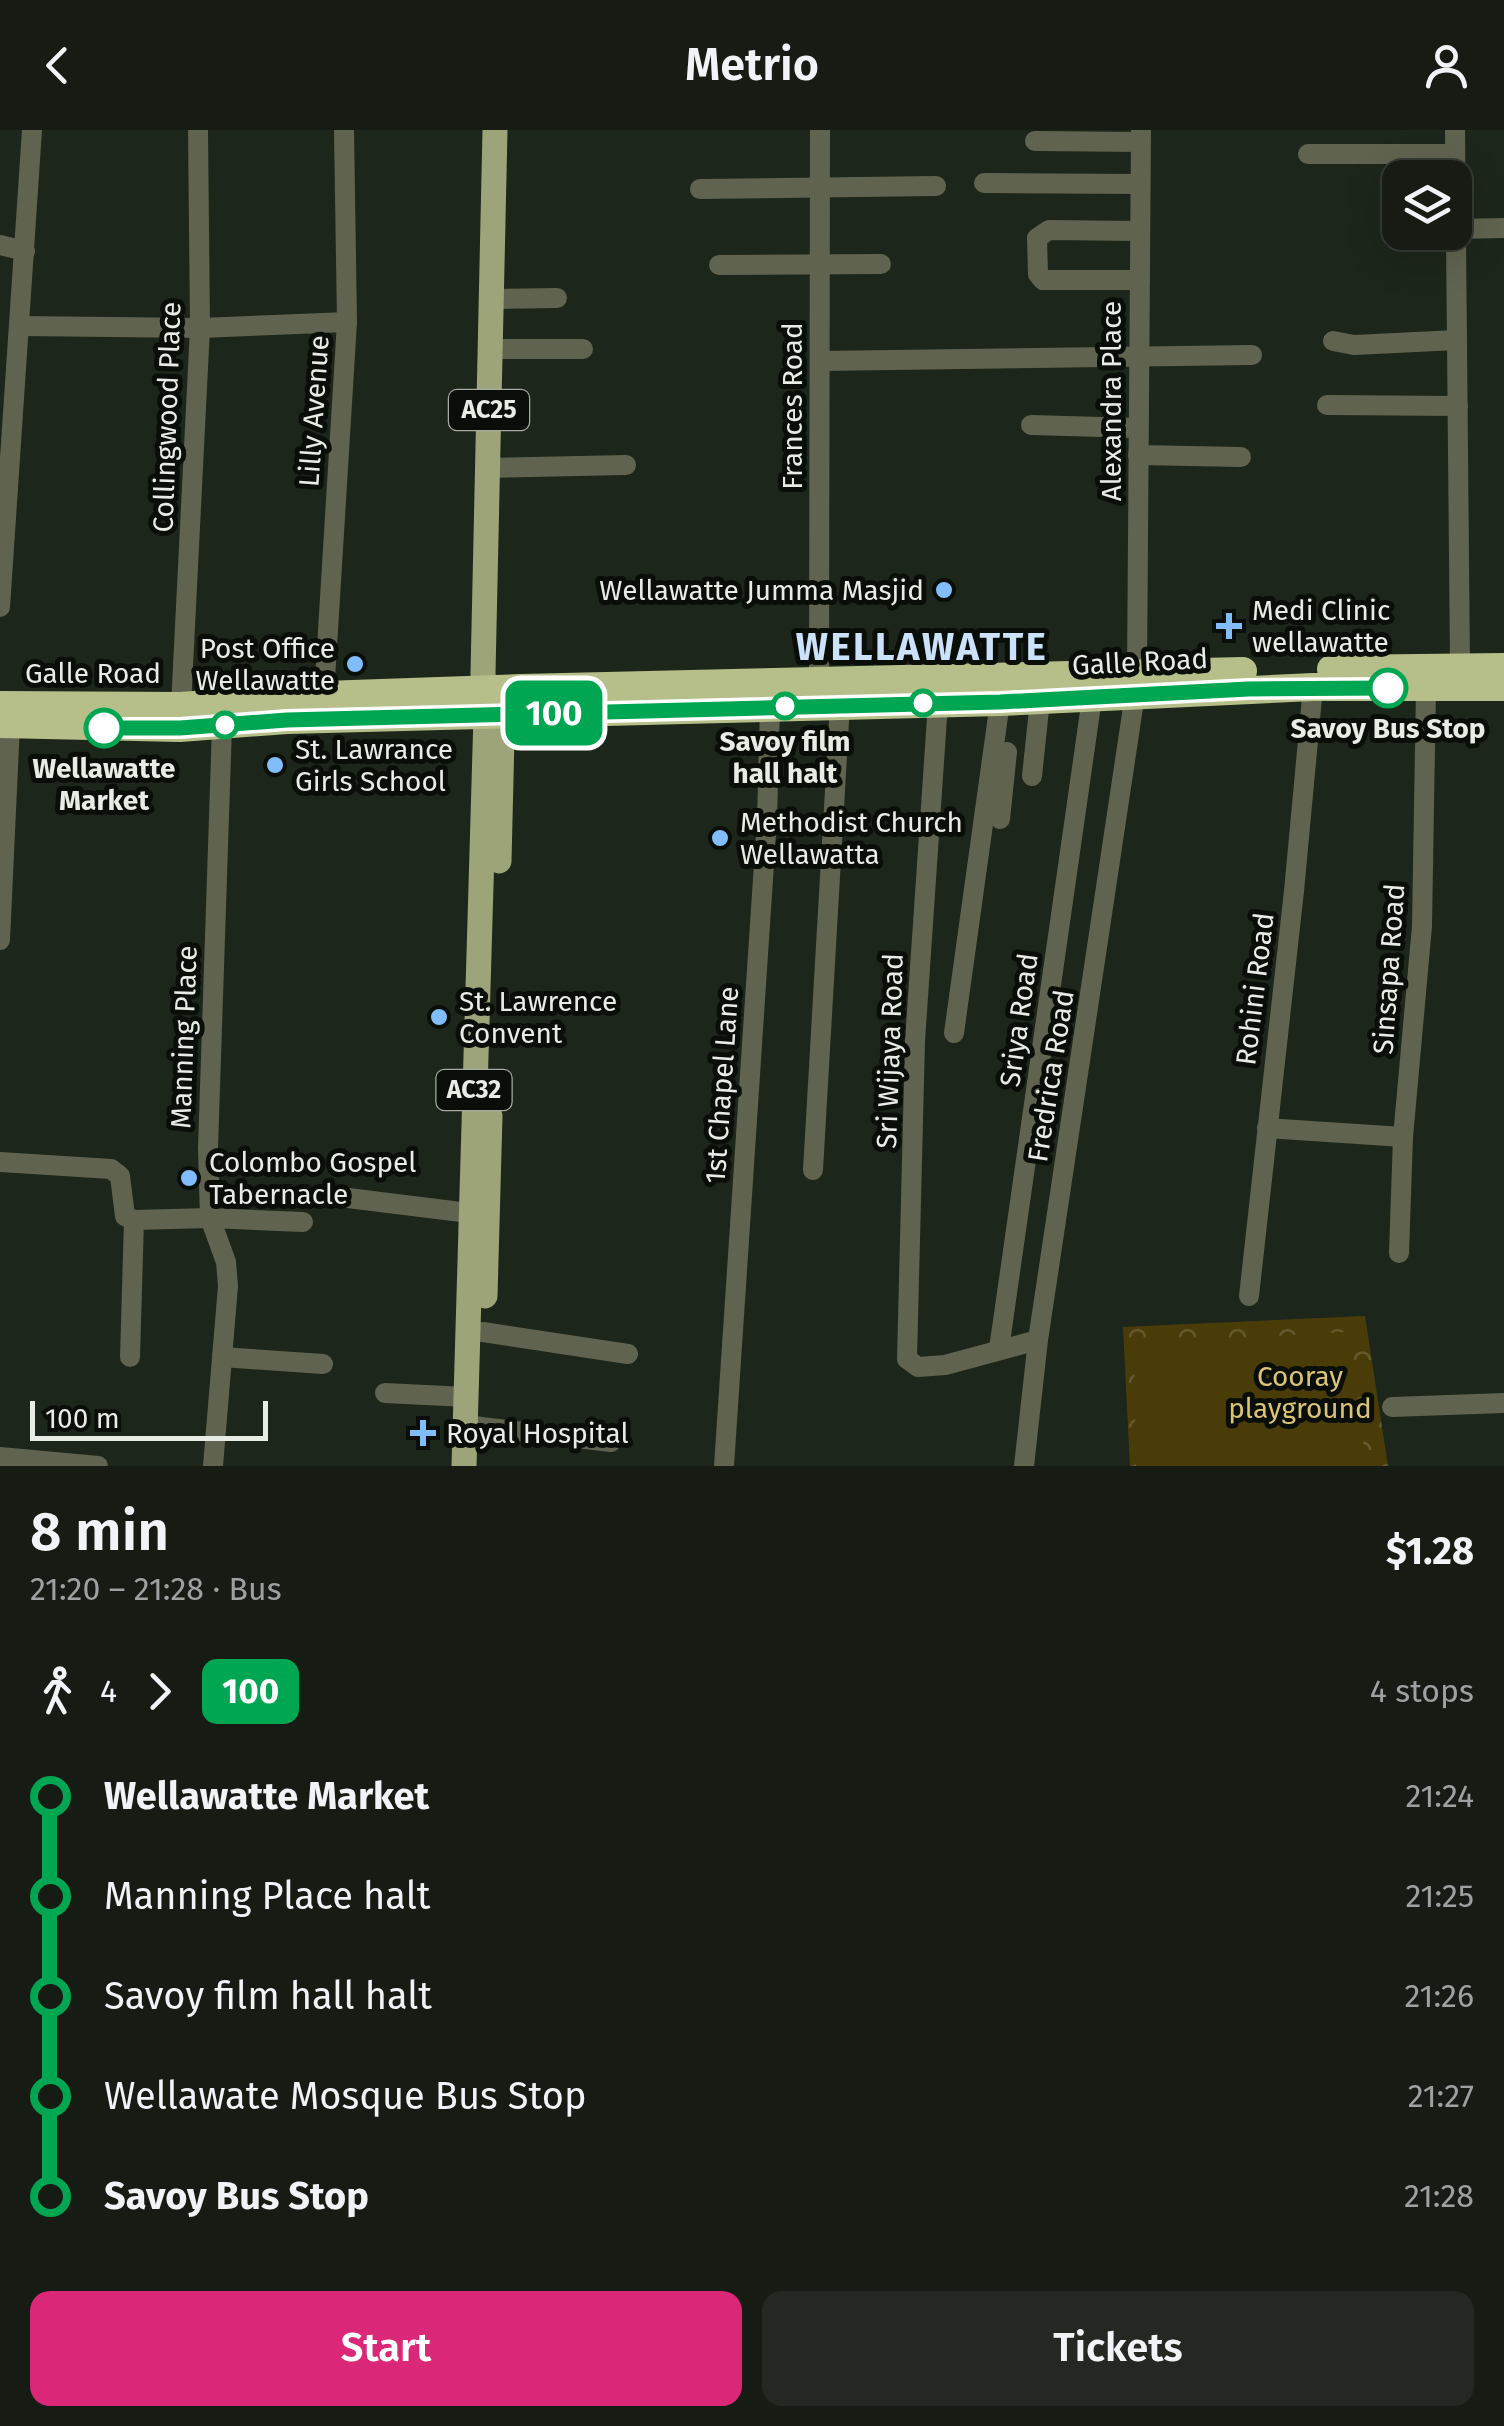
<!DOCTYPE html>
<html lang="en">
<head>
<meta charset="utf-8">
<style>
	body { margin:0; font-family:"Fira Sans",sans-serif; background:#232922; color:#f1f3f6; height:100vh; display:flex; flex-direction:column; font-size:38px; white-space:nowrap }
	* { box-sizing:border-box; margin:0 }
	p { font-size:32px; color:#9ea1a0 }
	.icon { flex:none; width:55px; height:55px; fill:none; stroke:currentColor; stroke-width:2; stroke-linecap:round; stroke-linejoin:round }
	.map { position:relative; height:1336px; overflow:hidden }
	.side { display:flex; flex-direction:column; background:#161c14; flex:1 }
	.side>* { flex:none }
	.badge { padding:0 20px; border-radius:15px; font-size:35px; line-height:65px }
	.tools { position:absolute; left:1382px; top:30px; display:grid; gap:20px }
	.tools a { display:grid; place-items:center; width:90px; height:90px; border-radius:20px; background:#161c14; box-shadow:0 10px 40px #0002,0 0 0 2px #353a34; font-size:50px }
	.scale { position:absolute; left:30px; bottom:25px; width:238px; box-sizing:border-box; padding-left:10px; border:5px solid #e7ede5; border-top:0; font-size:28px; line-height:35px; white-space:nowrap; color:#e7ede5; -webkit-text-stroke:8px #0a0e09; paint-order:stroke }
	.map>.badge { position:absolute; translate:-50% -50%; box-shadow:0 0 0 5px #fff }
	.legs { display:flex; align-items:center; gap:15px; height:110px; padding:0 30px; font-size:32px }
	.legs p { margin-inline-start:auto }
	.head { display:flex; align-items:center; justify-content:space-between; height:170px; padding:0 30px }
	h1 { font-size:55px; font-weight:600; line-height:75px }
	.action { display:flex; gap:20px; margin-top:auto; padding:20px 30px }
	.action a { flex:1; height:115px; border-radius:20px; background:#db2777; color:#fff; font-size:40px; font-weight:600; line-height:115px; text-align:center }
	.action a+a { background:#232922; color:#f1f3f6 }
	ul { padding:0 30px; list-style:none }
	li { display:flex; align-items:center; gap:35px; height:100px; font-size:38px }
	li i { display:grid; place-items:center; width:15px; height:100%; margin:0 12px; background:currentColor }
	li i::after { content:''; width:25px; height:25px; margin:-12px; border:8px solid; border-radius:50%; background:#161c14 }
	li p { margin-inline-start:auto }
	li:first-child i { background:linear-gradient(#0000 50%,currentColor 0) }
	li:last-child i { background:linear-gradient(currentColor 50%,#0000 0) }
	header { display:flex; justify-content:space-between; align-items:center; height:130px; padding:0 30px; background:#161c14; font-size:45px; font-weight:600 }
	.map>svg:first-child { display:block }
	.park { fill:url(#park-crowns) }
	.pitch { fill:#4a3c09 }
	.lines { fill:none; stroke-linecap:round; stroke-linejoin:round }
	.minor { stroke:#60634f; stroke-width:20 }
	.major { stroke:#9da479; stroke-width:25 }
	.highway { stroke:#b6be89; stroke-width:28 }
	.line-1-casing { stroke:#fff; stroke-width:22 }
	.line-1 { stroke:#00a651; stroke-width:15 }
	.poi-dot { fill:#81bdfa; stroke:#0a0e09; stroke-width:4 }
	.stop-1-dot { fill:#fff; stroke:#00a651; stroke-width:5 }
	.labels { text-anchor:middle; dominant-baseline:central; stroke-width:10; stroke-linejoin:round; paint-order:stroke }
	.shield { fill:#0a0e09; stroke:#a5aaa3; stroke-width:2.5 }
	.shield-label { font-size:25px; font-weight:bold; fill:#e7ede5 }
	.street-label { font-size:28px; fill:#e7ede5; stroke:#0a0e09 }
	.poi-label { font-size:28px; fill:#e7ede5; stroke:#0a0e09; text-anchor:start }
	.stop-label { font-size:28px; font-weight:bold; fill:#e7ede5; stroke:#0a0e09 }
	.park-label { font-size:28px; fill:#dbc376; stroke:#0a0e09 }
	.district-label { font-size:38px; font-weight:bold; letter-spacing:2.5px; fill:#cce2fa; stroke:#0a0e09 }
</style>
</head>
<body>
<header><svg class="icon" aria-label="back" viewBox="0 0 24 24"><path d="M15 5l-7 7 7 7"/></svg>Metrio<svg class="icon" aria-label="person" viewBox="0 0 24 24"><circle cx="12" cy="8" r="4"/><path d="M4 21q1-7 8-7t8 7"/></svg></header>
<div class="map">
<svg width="1504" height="1336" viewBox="0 0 1504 1336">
	<defs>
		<pattern id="park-crowns" width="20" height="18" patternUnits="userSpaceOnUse" patternTransform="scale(2.5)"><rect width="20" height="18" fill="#4a3c09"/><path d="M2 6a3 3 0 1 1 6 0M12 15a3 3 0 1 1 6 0" fill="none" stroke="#64582d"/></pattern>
	</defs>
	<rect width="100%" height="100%" fill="#1d261a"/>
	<polygon class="park" points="1365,1186 1388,1336 1130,1336 1123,1197"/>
	<polygon class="pitch" points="1346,1202 1367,1336 1136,1336 1134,1214"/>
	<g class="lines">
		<g class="minor">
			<polyline points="1455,0 1460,536"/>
			<polyline points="1035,11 1141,12"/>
			<polyline points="1308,24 1455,24"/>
			<polyline points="984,53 1140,54"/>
			<polyline points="700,59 936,56"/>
			<polyline points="1456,99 1504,98"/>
			<polyline points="0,115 25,121"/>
			<polyline points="719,135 881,134"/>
			<polyline points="1140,150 1043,150 1038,144 1037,108 1049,100 1140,101"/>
			<polyline points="492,169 557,168"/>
			<polyline points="20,196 200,198 347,192"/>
			<polyline points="1333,211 1354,215 1457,210"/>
			<polyline points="491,219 583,219"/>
			<polyline points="820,231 1252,225"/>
			<polyline points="1327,275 1458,276"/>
			<polyline points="1031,295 1138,298"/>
			<polyline points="1138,325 1241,327"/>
			<polyline points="488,338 626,335"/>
			<polyline points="0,477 32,0"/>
			<polyline points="1137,543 1141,0"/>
			<polyline points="819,551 820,0"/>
			<polyline points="324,565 347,192 344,0"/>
			<polyline points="938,573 915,911 907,1229 918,1237 945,1235 1038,1210"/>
			<polyline points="181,576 200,198 198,0"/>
			<polyline points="1032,646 1040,570"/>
			<polyline points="1000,689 1007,622"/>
			<polyline points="0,810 10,594"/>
			<polyline points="954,903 1000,572"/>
			<polyline points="1267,998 1403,1007"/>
			<polyline points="0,1032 111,1039 120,1046 125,1086 134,1090 210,1088 303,1092"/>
			<polyline points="813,1040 840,574"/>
			<polyline points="332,1066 469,1083"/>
			<polyline points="1399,1123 1403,1007 1422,796 1426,558"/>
			<polyline points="1249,1166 1294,761 1313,557"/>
			<polyline points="483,1202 628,1224"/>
			<polyline points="999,1219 1092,568"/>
			<polyline points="130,1227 134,1090"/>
			<polyline points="222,1227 323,1234"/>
			<polyline points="385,1263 466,1267"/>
			<polyline points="1392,1277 1504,1273"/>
			<polyline points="465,1295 611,1312"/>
			<polyline points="0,1327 98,1336"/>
			<polyline points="213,1336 228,1156 226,1132 210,1088 208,1018 222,596"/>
			<polyline points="724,1336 767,689 770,577"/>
			<polyline points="1024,1336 1038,1210 1135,564"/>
		</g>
		<g class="major">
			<polyline points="499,731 503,566"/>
			<polyline points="485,1166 490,986"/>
			<polyline points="464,1336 486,585 483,543 495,0"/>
		</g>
		<g class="highway">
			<polyline points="1331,539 1504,537"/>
			<polyline points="0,575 181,576 324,565 521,558 1243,541"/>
			<polyline points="0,594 180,598 287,590 1000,572 1313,557 1504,557"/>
		</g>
	</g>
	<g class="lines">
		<defs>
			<polyline id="line-1" points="104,598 180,598 287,590 1000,572 1248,559 1388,558"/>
		</defs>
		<use href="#line-1" class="line-1-casing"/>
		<use href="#line-1" class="line-1"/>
	</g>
	<g class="poi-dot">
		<circle cx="944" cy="460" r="10"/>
		<path d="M1224 481h10v10h10v10h-10v10h-10v-10h-10v-10h10z"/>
		<circle cx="355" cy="534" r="10"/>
		<circle cx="275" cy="635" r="10"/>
		<circle cx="720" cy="708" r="10"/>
		<circle cx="439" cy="887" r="10"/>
		<circle cx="189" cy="1048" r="10"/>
		<path d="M418 1288h10v10h10v10h-10v10h-10v-10h-10v-10h10z"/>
	</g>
	<g class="stop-1-dot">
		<circle cx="1388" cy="558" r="18"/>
		<circle cx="923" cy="573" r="12"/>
		<circle cx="785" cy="576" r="12"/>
		<circle cx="225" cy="595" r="12"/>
		<circle cx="104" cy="598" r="18"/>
	</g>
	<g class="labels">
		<g class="shield">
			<rect x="449" y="260" width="80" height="40" rx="8"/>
			<rect x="436.5" y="940" width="75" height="40" rx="8"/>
		</g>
		<g class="shield-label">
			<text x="489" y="280">AC25</text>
			<text x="474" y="960">AC32</text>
		</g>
		<g class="street-label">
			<text transform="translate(1111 271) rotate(-90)">Alexandra Place</text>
			<text transform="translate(792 276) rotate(-90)">Frances Road</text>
			<text transform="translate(314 281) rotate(-86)">Lilly Avenue</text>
			<text transform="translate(167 287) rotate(-88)">Collingwood Place</text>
			<text transform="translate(1140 532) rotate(-3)">Galle Road</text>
			<text x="93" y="543">Galle Road</text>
			<text transform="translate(1389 839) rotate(-86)">Sinsapa Road</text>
			<text transform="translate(1255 859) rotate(-83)">Rohini Road</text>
			<text transform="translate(1019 890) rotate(-82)">Sriya Road</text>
			<text transform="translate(184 907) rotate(-88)">Manning Place</text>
			<text transform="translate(890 921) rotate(-88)">Sri Wijaya Road</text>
			<text transform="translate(1051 946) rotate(-81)">Fredrica Road</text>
			<text transform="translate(722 955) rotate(-86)">1st Chapel Lane</text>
		</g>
		<g class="poi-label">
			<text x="924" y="460" text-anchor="end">Wellawatte Jumma Masjid</text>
			<text x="1252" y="480">Medi Clinic<tspan x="1252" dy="32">wellawatte</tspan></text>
			<text x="335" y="518" text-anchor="end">Post Office<tspan x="335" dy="32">Wellawatte</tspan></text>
			<text x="295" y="619">St. Lawrance<tspan x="295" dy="32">Girls School</tspan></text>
			<text x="740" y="692">Methodist Church<tspan x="740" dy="32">Wellawatta</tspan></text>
			<text x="459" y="871">St. Lawrence<tspan x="459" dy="32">Convent</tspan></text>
			<text x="209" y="1032">Colombo Gospel<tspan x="209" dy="32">Tabernacle</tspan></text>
			<text x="446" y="1303">Royal Hospital</text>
		</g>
		<g class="stop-label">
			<text x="1388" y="598">Savoy Bus Stop</text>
			<text x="785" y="611">Savoy film<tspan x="785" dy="32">hall halt</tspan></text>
			<text x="104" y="638">Wellawatte<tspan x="104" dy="32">Market</tspan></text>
		</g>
		<g class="park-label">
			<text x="1300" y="1246">Cooray<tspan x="1300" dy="32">playground</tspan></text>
		</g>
		<g class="district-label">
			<text x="922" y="517">WELLAWATTE</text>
		</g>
	</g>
</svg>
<div class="tools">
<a><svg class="icon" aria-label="layers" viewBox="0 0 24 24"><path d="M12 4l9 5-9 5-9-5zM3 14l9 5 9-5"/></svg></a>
</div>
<div class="scale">100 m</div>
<b class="badge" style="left:554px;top:583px;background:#00a651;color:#fff">100</b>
</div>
<section class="side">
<div class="head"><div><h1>8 min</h1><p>21:20 – 21:28 · Bus</p></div><b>$1.28</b></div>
<div class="legs"><svg class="icon" aria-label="walk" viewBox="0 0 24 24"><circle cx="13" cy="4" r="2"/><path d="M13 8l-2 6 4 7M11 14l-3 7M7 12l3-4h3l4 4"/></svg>4<svg class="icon" aria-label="forward" viewBox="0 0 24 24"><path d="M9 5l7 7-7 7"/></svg><b class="badge" style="background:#00a651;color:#fff">100</b><p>4 stops</p></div>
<ul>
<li><i style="color:#00a651"></i><b>Wellawatte Market</b><p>21:24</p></li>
<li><i style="color:#00a651"></i><span>Manning Place halt</span><p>21:25</p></li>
<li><i style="color:#00a651"></i><span>Savoy film hall halt</span><p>21:26</p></li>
<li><i style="color:#00a651"></i><span>Wellawate Mosque Bus Stop</span><p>21:27</p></li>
<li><i style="color:#00a651"></i><b>Savoy Bus Stop</b><p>21:28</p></li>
</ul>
<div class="action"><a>Start</a><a>Tickets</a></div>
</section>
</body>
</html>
